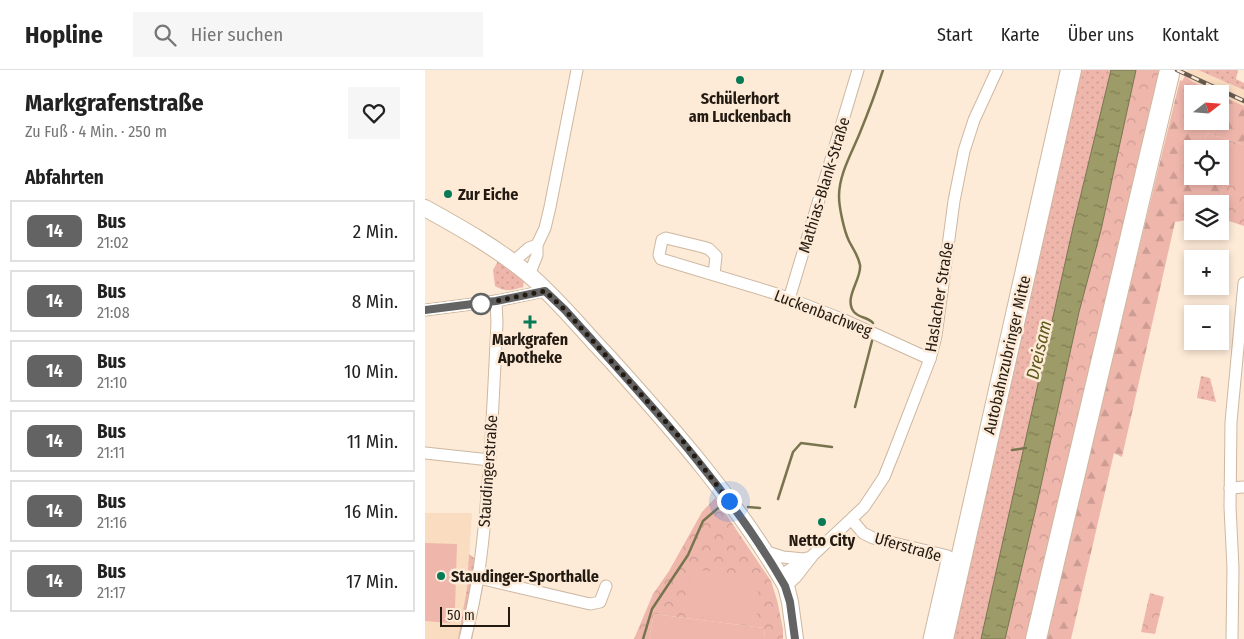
<!DOCTYPE html>
<html lang="de">
<head>
<meta charset="utf-8">
<style>
	body { margin:0; font-family:"Fira Sans Condensed",sans-serif; background:#f6f6f6; color:#222; height:100vh; display:flex; flex-direction:column; font-size:19px; white-space:nowrap }
	* { box-sizing:border-box; margin:0 }
	p { font-size:16px; color:#767676 }
	.icon { flex:none; width:28px; height:28px; fill:none; stroke:currentColor; stroke-width:2; stroke-linecap:round; stroke-linejoin:round }
	.map { position:relative; flex:1; overflow:hidden }
	.side { display:flex; flex-direction:column; background:#fff; width:425px }
	.side>* { flex:none }
	.badge { padding:0 10px; border-radius:8px; font-size:18px; line-height:32px }
	.needle { width:32px; rotate:73deg }
	.fabs { position:absolute; left:759px; top:15px; display:grid; gap:10px }
	.fabs a { display:grid; place-items:center; width:45px; height:45px; border-radius:0px; background:#fff; box-shadow:0 2px 8px #0003; font-size:25px }
	.scale { position:absolute; left:15px; bottom:12px; width:70px; box-sizing:border-box; padding-left:5px; border:2px solid #231b12; border-top:0; font-size:14px; line-height:18px; white-space:nowrap; color:#231b12; -webkit-text-stroke:4px #fdead7; paint-order:stroke }
	.you { position:absolute; width:25px; height:25px; margin:-12px; border:4px solid #fff; border-radius:50%; background:#1a73e8; box-shadow:0 0 0 8px #1a73e833 }
	.map>.badge { position:absolute; translate:-50% -50%; box-shadow:0 0 0 2px #fff }
	h2 { padding:0 25px; font-size:19px; line-height:45px }
	.round { display:grid; place-items:center; flex:none; width:52px; height:52px; border-radius:0px; background:#f6f6f6 }
	.head { display:flex; align-items:center; justify-content:space-between; height:85px; padding:0 25px }
	h1 { font-size:24px; font-weight:700; line-height:38px }
	ul { padding:0; list-style:none }
	li { display:flex; align-items:center; gap:15px; height:62px; margin:0 10px 8px; padding:0 15px; border:2px solid #e0e0e0; border-radius:0px }
	li div { flex:1 }
	li b { display:block; font-size:19px }
	li em { font-style:normal }
	li .badge { min-width:55px; font-weight:700; text-align:center }
	header { display:flex; align-items:center; gap:30px; box-sizing:border-box; height:70px; padding:0 25px; background:#fff; border-bottom:1px solid #e0e0e0 }
	header strong { font-size:24px }
	nav { display:flex; gap:28px; margin-inline-start:auto; font-size:18px }
	.search { width:350px; height:45px; background:#f6f6f6; display:flex; align-items:center; gap:12px; box-sizing:border-box; padding:0 18px; border-radius:0px; color:#767676; font-size:19px }
	main { display:flex; flex:1; min-height:0 }
	.map>svg:first-child { display:block }
	.built { fill:#faddc0 }
	.grass { fill:url(#grass-dots) }
	.forest { fill:url(#forest-firs) }
	.park { fill:url(#park-crowns) }
	.garden { fill:#efb6ac }
	.water { fill:url(#water-ripples); stroke:#78754e }
	.lines { fill:none; stroke-linecap:round; stroke-linejoin:round }
	.stream { stroke:#78754e; stroke-width:2.5 }
	.street-casing { stroke:#cdb8a1; stroke-width:13 }
	.secondary-casing { stroke:#cdb8a1; stroke-width:18 }
	.highway-casing { stroke:#cdb8a1; stroke-width:22 }
	.street { stroke:#fff; stroke-width:11 }
	.secondary { stroke:#fff; stroke-width:16 }
	.highway { stroke:#fff; stroke-width:20 }
	.rail-casing { stroke:#685c50; stroke-width:4.5 }
	.rail { stroke:#fdead7; stroke-width:2.5; stroke-dasharray:8; stroke-linecap:butt }
	.line-casing { stroke:#fff; stroke-width:11 }
	.line { stroke:#646363; stroke-width:8 }
	.walk { stroke:#231b12; stroke-width:5; stroke-dasharray:0 9 }
	.poi-dot { fill:#087a55; stroke:#fdead7; stroke-width:2 }
	.stop-dot { fill:#fff; stroke:#646363; stroke-width:2.5 }
	.labels { text-anchor:middle; dominant-baseline:central; stroke-width:5; stroke-linejoin:round; paint-order:stroke }
	.poi-label { font-size:16px; font-weight:bold; fill:#231b12; stroke:#fdead7 }
	.street-label { font-size:16px; fill:#231b12; stroke:#fdead7 }
	.water-label { font-size:18px; font-style:italic; fill:#5c591c; stroke:#fdead7 }
</style>
</head>
<body>
<header>
<strong>Hopline</strong>
<div class="search"><svg class="icon" aria-label="search" viewBox="0 0 24 24"><circle cx="10" cy="10" r="6"/><path d="M15 15l6 6"/></svg>Hier suchen</div>
<nav><a>Start</a><a>Karte</a><a>Über uns</a><a>Kontakt</a></nav>
</header>
<main>
<section class="side">
<div class="head"><div><h1>Markgrafenstraße</h1><p>Zu Fuß · 4 Min. · 250 m</p></div><a class="round"><svg class="icon" aria-label="heart" viewBox="0 0 24 24"><path d="M12 20l-8-8c-3-5 5-10 8-4 3-6 11-1 8 4z"/></svg></a></div>
<h2>Abfahrten</h2>
<ul>
<li><span class="badge" style="background:#646363;color:#fff">14</span><div><b>Bus</b><p>21:02</p></div><em>2 Min.</em></li>
<li><span class="badge" style="background:#646363;color:#fff">14</span><div><b>Bus</b><p>21:08</p></div><em>8 Min.</em></li>
<li><span class="badge" style="background:#646363;color:#fff">14</span><div><b>Bus</b><p>21:10</p></div><em>10 Min.</em></li>
<li><span class="badge" style="background:#646363;color:#fff">14</span><div><b>Bus</b><p>21:11</p></div><em>11 Min.</em></li>
<li><span class="badge" style="background:#646363;color:#fff">14</span><div><b>Bus</b><p>21:16</p></div><em>16 Min.</em></li>
<li><span class="badge" style="background:#646363;color:#fff">14</span><div><b>Bus</b><p>21:17</p></div><em>17 Min.</em></li>
</ul>
</section>
<div class="map">
<svg width="819" height="569" viewBox="0 0 819 569">
	<defs>
		<pattern id="grass-dots" width="8" height="8" patternUnits="userSpaceOnUse" patternTransform="scale(1.25)"><rect width="8" height="8" fill="#efb6ac"/><path d="M2 2h.1M6 6h.1" fill="none" stroke="#cd9c93" stroke-width="1.8" stroke-linecap="round"/></pattern>
		<pattern id="forest-firs" width="22" height="20" patternUnits="userSpaceOnUse" patternTransform="scale(1.25)"><rect width="22" height="20" fill="#efb6ac"/><path d="M5 1l3.5 6h-7zM16 11l3.5 6h-7z" fill="#cd9c93"/></pattern>
		<pattern id="park-crowns" width="20" height="18" patternUnits="userSpaceOnUse" patternTransform="scale(1.25)"><rect width="20" height="18" fill="#efb6ac"/><path d="M2 6a3 3 0 1 1 6 0M12 15a3 3 0 1 1 6 0" fill="none" stroke="#cd9c93"/></pattern>
		<pattern id="water-ripples" width="26" height="14" patternUnits="userSpaceOnUse" patternTransform="scale(1.25)"><rect width="26" height="14" fill="#9d9b67"/><path d="M2 4q2-2 4 0t4 0M15 11q2-2 4 0t4 0" fill="none" stroke="#807e53"/></pattern>
	</defs>
	<rect width="100%" height="100%" fill="#fdead7"/>
	<g class="built">
		<polygon points="762,0 773,0 819,20 819,36 768,12 760,6"/>
		<polygon points="0,443 47,443 42,518 33,569 0,569"/>
	</g>
	<g class="grass">
		<polygon points="654,0 686,0 649,153 556,569 525,569"/>
		<polygon points="773,0 813,0 811,9 819,13 819,20"/>
		<path d="M73,191L99,211L98,217C86,220 82,223 70,216L68,200Z"/>
		<polygon points="776,306 785,308 791,332 772,328"/>
		<polygon points="44,484 62,498 47,569 33,569 42,518"/>
	</g>
	<polygon class="forest" points="760,6 768,12 793,24 768,24 768,51 795,51 795,25 819,36 819,75 782,63 777,79 768,79 768,106 774,106 799,115 793,134 768,134 767,149 750,152 697,387 689,383 646,569 619,569 755,10 757,11"/>
	<g class="park">
		<polygon points="711,0 736,0 605,569 580,569 611,438 654,242 676,160"/>
		<polygon points="782,63 819,75 819,156 795,148 795,134 793,134 799,115 774,106 795,106 795,79 777,79"/>
		<polygon points="290,428 346,511 352,530 358,559 358,569 340,569 339,558 229,544 224,569 209,569 228,524 244,501 277,442"/>
		<polygon points="725,523 739,527 730,564 716,562"/>
	</g>
	<g class="garden">
		<polygon points="783,66 819,77 819,117 784,106 795,106 795,79 779,79"/>
		<polygon points="0,473 32,474 30,539 26,539 25,553 0,551"/>
		<polygon points="267,499 333,507 332,553 259,545"/>
		<polygon points="229,544 339,558 340,569 224,569"/>
	</g>
	<polygon class="water" points="686,0 711,0 676,160 654,242 611,438 580,569 556,569 649,153"/>
	<g class="lines">
		<g class="stream">
			<path d="M448,253C443,247 434,248 429,242C418,228 437,209 435,195C433,185 428,179 424,171C419,161 414,137 414,126C414,105 426,84 434,65C443,43 451,22 458,0"/>
			<polyline points="430,337 447,271"/>
			<polyline points="587,380 601,378"/>
			<polyline points="353,429 368,382 376,373 407,377"/>
			<polyline points="323,437 335,438"/>
			<polyline points="218,569 227,539 263,485 278,451 299,433"/>
		</g>
		<defs>
			<g id="street">
				<polyline points="88,192 104,178 112,175"/>
				<polyline points="104,205 112,185 112,175 120,158 125,137 152,0"/>
				<polyline points="289,205 291,186 284,179 278,177 241,168 237,170 234,185 236,189 352,224 419,250 505,289"/>
				<polyline points="364,229 433,0"/>
				<polyline points="0,240 71,231 120,221"/>
				<polyline points="0,383 65,390"/>
				<polyline points="805,418 819,417"/>
				<polyline points="427,450 438,463 448,468 523,486 504,569"/>
				<polyline points="339,481 358,487 379,489"/>
				<polyline points="355,506 382,488"/>
				<polyline points="54,508 165,534 175,532 181,516"/>
				<polyline points="361,516 370,508 388,485 439,437 459,407 469,382 505,289 511,266 529,131 539,81 549,50 572,0"/>
				<path d="M40,569C53,520 58,476 62,425C67,368 69,310 72,253L71,231"/>
				<polyline points="807,569 808,498 805,437 806,352 819,213"/>
			</g>
			<path id="secondary" d="M0,138C36,158 70,177 102,203C132,228 157,260 184,288C249,360 312,432 361,516L365,532L370,569"/>
			<g id="highway">
				<polyline points="518,569 646,0"/>
				<polyline points="611,569 744,4"/>
			</g>
		</defs>
		<use href="#street" class="street-casing"/>
		<use href="#secondary" class="secondary-casing"/>
		<use href="#highway" class="highway-casing"/>
		<use href="#street" class="street"/>
		<use href="#secondary" class="secondary"/>
		<use href="#highway" class="highway"/>
		<defs>
			<polyline id="rail" points="752,0 819,31"/>
		</defs>
		<use href="#rail" class="rail-casing"/>
		<use href="#rail" class="rail"/>
	</g>
	<g class="lines">
		<defs>
			<path id="line" d="M0,240L71,231L120,221L140,240C219,328 301,413 360,516L365,532L370,569"/>
		</defs>
		<use href="#line" class="line-casing"/>
		<use href="#line" class="line"/>
		<polyline class="walk" points="56,234 120,221 140,240 258,371 304,431"/>
	</g>
	<g class="poi-dot">
		<circle cx="315" cy="10" r="5"/>
		<circle cx="23" cy="124" r="5"/>
		<path d="M102.5 244.5h5v5h5v5h-5v5h-5v-5h-5v-5h5z"/>
		<circle cx="397" cy="452" r="5"/>
		<circle cx="16" cy="506" r="5"/>
	</g>
	<circle class="stop-dot" cx="56" cy="234" r="10"/>
	<g class="labels">
		<g class="poi-label">
			<text x="315" y="28">Schülerhort<tspan x="315" dy="18">am Luckenbach</tspan></text>
			<text x="33" y="124" text-anchor="start">Zur Eiche</text>
			<text x="105" y="269">Markgrafen<tspan x="105" dy="18">Apotheke</tspan></text>
			<text x="397" y="470">Netto City</text>
			<text x="26" y="506" text-anchor="start">Staudinger-Sporthalle</text>
		</g>
		<g class="street-label">
			<text transform="translate(399 115) rotate(-73)">Mathias-Blank-Straße</text>
			<text transform="translate(514 227) rotate(-81)">Haslacher Straße</text>
			<text transform="translate(398 243) rotate(21)">Luckenbachweg</text>
			<text transform="translate(582 285) rotate(-77)">Autobahnzubringer Mitte</text>
			<text transform="translate(63 401) rotate(-86)">Staudingerstraße</text>
			<text transform="translate(483 477) rotate(16)">Uferstraße</text>
		</g>
		<g class="water-label">
			<text transform="translate(614 280) rotate(-77)">Dreisam</text>
		</g>
	</g>
</svg>
<div class="fabs">
<a><svg class="needle" viewBox="-14 -14 28 28"><path d="M0-13l5 13h-10z" fill="#e53935"/><path d="M0 13l5-13h-10z" fill="#767676"/></svg></a>
<a><svg class="icon" aria-label="locate" viewBox="0 0 24 24"><circle cx="12" cy="12" r="6"/><path d="M12 2v4M12 18v4M2 12h4M18 12h4"/></svg></a>
<a><svg class="icon" aria-label="layers" viewBox="0 0 24 24"><path d="M12 4l9 5-9 5-9-5zM3 14l9 5 9-5"/></svg></a>
<a>+</a>
<a>−</a>
</div>
<div class="scale">50 m</div>
<div class="you" style="left:304px;top:431px"></div>
</div>
</main>
</body>
</html>
